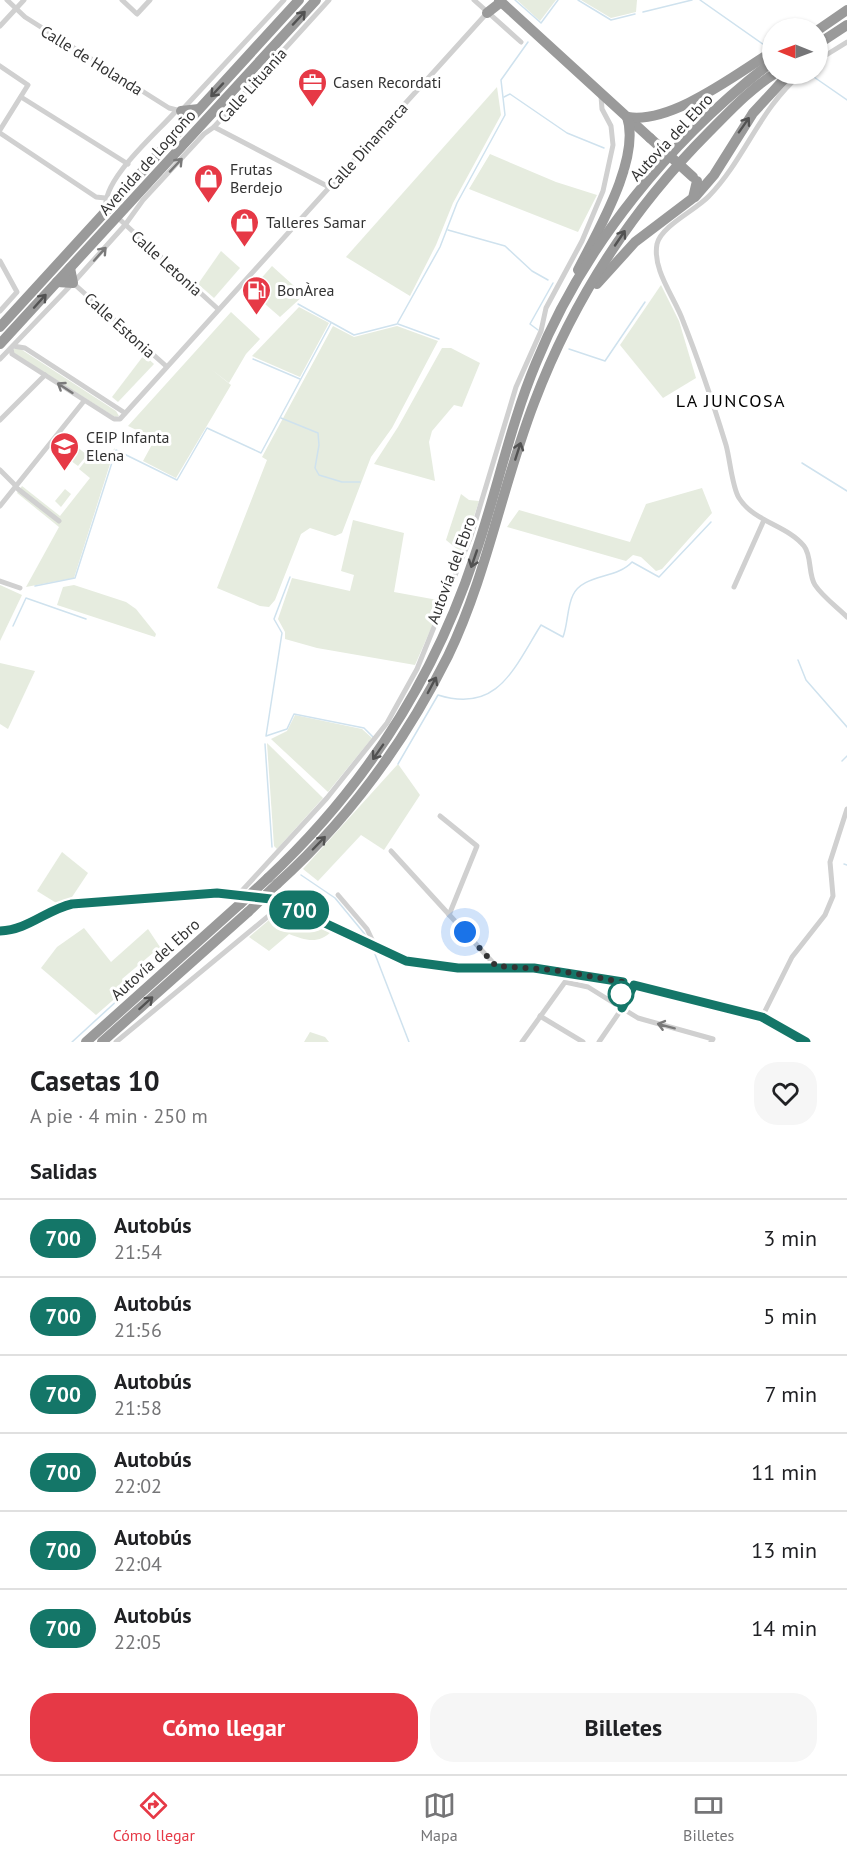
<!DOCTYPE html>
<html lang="es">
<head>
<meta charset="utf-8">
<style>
	body { margin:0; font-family:"PT Sans",sans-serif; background:#f6f6f6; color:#202124; height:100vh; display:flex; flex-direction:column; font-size:22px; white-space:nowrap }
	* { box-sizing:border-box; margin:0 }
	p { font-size:20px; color:#757577 }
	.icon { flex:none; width:33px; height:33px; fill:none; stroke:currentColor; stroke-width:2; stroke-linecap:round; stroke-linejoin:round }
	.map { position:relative; height:1042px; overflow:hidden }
	.details { display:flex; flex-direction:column; background:#fff; flex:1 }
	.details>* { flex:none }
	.badge { padding:0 12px; border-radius:20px; font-size:21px; line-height:39px }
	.needle { width:39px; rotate:271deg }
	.controls { position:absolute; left:762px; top:18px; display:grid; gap:12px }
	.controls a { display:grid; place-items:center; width:66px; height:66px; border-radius:50%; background:#fff; box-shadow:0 2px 4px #0004; font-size:30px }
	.you { position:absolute; width:30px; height:30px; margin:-15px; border:4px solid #fff; border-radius:50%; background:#1a73e8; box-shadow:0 0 0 9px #1a73e833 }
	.map>.badge { position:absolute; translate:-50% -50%; box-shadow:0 0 0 3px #fff }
	h2 { padding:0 30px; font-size:22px; line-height:54px }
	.round { display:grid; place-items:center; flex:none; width:63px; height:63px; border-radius:24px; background:#f6f6f6 }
	.overview { display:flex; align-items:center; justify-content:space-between; height:102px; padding:0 30px }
	h1 { font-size:28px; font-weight:600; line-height:45px }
	.action { display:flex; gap:12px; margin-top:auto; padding:12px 30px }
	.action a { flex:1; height:69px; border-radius:24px; background:#e63946; color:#fff; font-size:24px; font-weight:600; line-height:69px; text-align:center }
	.action a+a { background:#f6f6f6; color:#202124 }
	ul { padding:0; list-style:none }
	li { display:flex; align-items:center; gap:18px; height:78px; padding:0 30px; border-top:2px solid #e0e0e0 }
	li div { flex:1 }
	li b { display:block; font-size:22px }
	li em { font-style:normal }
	li .badge { min-width:66px; font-weight:700; text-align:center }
	.tabs { display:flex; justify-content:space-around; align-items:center; height:84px; border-top:2px solid #e0e0e0; background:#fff; font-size:16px; color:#757577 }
	.tabs a { display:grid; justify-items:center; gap:3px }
	.tabs .current { color:#e63946 }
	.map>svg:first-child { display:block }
	.green { fill:#e6ecdf }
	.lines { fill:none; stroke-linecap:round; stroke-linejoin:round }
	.stream { stroke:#cfe2ee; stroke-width:1.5 }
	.street { stroke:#d0d0d0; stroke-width:5 }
	.highway { stroke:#9a9a9a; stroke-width:10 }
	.highway-bridge { stroke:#9a9a9a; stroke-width:10 }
	.oneway { stroke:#525252 }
	.oneway2 { stroke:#7a7a7a }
	.line-casing { stroke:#fff; stroke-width:14 }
	.line { stroke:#147668; stroke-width:9 }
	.walk { stroke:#333; stroke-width:6; stroke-dasharray:0 10.8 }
	.stop-dot { fill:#fff; stroke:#147668; stroke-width:3 }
	.labels { text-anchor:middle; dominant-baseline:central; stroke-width:6; stroke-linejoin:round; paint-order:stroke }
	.street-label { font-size:16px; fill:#333; stroke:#fff }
	.poi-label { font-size:16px; fill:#333; stroke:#fff; text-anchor:start }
	.neighbourhood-label { font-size:18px; letter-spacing:1.5px; fill:#000; stroke:#fff }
</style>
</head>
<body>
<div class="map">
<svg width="847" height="1042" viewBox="0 0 847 1042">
	<rect width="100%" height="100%" fill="#fff"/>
	<g class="green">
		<polygon points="517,0 556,0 540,21"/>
		<polygon points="581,0 637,0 636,12 611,18"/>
		<polygon points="497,87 501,115 453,203 436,245 410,296 346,257"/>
		<polygon points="490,154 556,182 597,195 578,232 469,189"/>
		<polygon points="221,251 240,268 214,298 198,284"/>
		<polygon points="272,266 304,295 280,317 250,291"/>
		<polygon points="661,285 679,321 696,378 663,398 620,345"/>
		<polygon points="299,307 329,323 300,377 252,356"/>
		<polygon points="231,312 260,339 246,354 229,383 211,369 231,385 176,478 143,461 155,439 128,426"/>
		<polygon points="333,326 354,337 397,326 438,341 392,428 371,457 342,533 335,536 310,528 301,534 275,600 269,607 260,606 217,588 267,460 262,457"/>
		<polygon points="19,348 116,411 119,416 115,417 14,353 14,349"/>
		<polygon points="442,348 451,348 480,363 462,407 454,405 432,431 429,442 435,481 374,464 398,427"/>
		<polygon points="144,355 154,364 118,402 112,397"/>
		<polygon points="65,437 87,455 78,466 56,450"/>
		<polygon points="115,448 74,578 26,587 59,527 17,493 22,486 60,516 90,478 79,469 90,455 101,463"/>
		<polygon points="702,488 712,513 662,569 656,571 641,557 633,555 626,561 507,527 519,510 630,542 646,504"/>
		<polygon points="65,489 71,494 61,507 55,501"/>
		<polygon points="461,494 469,500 479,501 462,553 446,540"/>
		<polygon points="353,520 404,533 394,592 443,601 415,665 317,648 285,639 285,632 278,619 292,578 350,591 354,575 341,571"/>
		<polygon points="0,585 22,595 0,641"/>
		<polygon points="74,585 126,602 136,609 156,634 155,637 57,605 63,587"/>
		<polygon points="0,663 35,671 8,729 0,724"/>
		<polygon points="295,715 362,729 372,738 328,792 271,739 287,731"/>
		<polygon points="267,743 323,798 277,849 274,846"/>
		<polygon points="398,764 420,795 384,850 361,835 318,881 303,869"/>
		<polygon points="62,852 88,873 70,900 58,904 37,891"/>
		<path d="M282,909L332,931C318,945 305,940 289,934L269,951L249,937Z"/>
		<polygon points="84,928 111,962 148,929 160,947 122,979 128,987 96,1015 41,968 57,947"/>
		<polygon points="310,1032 325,1037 329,1042 304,1042"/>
	</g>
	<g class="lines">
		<g class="stream">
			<polyline points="515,0 541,23 558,0"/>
			<polyline points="578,0 611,20 635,14"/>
			<polyline points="700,0 767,47"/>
			<polyline points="643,12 692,0"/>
			<polyline points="811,75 847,100"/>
			<polyline points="504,97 510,94 567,133 604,148"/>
			<polyline points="448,230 505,246 532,271 548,280"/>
			<polyline points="298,304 354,335 397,324 440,247 457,203 505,115 501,80 528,42"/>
			<polyline points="398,324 439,339"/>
			<polyline points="538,330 530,324 553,283"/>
			<polyline points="569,349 605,361 645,302"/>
			<polyline points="253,359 300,379"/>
			<polyline points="281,418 318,433 319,445 315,468 319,475 342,482 360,482"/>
			<polyline points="802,463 847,491"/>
			<polyline points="290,577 274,619 282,633 266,736 287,729 294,714 364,728 373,737"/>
			<polyline points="35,586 75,578 116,450 177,480 207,428 261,453 331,323"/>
			<polyline points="13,626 26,598 86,619"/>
			<polyline points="798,660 806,680 847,727"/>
			<polyline points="265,744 272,847"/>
			<polyline points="842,761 847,756"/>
			<path d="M398,764L438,695C498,714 514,668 541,625L563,637C568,624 567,607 573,595C583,574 617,579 632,562L659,577L711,522"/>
			<polyline points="844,864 847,865"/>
			<polyline points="301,875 335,898 368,938"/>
			<polyline points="373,949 409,1042"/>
			<polyline points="72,1042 132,987"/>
		</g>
		<g class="street">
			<polyline points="7,0 25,17 169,108 181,111 284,0"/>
			<polyline points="122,0 137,14 150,0"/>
			<polyline points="474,0 521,42"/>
			<polyline points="0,26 24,0"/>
			<polyline points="818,60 847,42"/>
			<polyline points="0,66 28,85 0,130"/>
			<path d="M801,74C760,108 745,159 709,196C696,210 661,226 657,244C652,270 675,298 683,321C699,361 713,403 726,445C730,459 732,487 739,498C754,522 787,525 804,546C812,556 808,574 815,585C823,597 837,607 847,617"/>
			<polyline points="21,97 128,164"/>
			<polyline points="214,127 329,187"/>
			<polyline points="0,133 96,197 105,198"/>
			<path d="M106,209C101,180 157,133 176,111"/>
			<polyline points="117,217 218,309"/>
			<polyline points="0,261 17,292 0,311"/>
			<polyline points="73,283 166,366"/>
			<polyline points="13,346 25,348 125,413"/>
			<polyline points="11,348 12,354 114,419 120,419 487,13"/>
			<polyline points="0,359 73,283 125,225 143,200 204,134 214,127 329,0"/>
			<polyline points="0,420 45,375"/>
			<polyline points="0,470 16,486"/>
			<polyline points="18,489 59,521"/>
			<polyline points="0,506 84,401"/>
			<polyline points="0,581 20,588"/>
			<polyline points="734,587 764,520"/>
			<polyline points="440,816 477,846 449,915"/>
			<polyline points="391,851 496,966"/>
			<polyline points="239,894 327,798 387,723 417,669 471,536 516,387 541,331 546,308 582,241 603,191 613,145 611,126 602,109 601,96"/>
			<polyline points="338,895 367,929 375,946"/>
			<polyline points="262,898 315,917 406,961 458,968 521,967 597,977 762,1017 807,1042"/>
			<path d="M0,931C28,930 46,911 71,904L217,893L241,895"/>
			<polyline points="622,1008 623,982"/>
			<polyline points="540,1016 583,1042"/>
			<polyline points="762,1017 792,957 825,915 833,896 830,862 847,809"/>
			<polyline points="116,1042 283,904"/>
			<polyline points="522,1042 565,982 588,987 638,1018 713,1039 711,1042"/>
			<polyline points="599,1042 625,1004 634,985"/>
		</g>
		<g class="highway">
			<polyline points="499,0 650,138"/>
			<polyline points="487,13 501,2"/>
			<polyline points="818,30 847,10"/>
			<polyline points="818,44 847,25"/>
			<polyline points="181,111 199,109"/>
			<path d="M628,117C672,124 736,74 772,52"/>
			<polyline points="695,197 714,175 753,113 789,74"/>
			<path d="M578,270C597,232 641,159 627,117"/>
			<polyline points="57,282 73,283 70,268"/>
			<polyline points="597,284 635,242 693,198 697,181"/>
			<polyline points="0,327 299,0"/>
			<polyline points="0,344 316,0"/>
			<path d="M268,878C364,788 434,679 475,555C497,492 510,425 536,363C584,245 671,139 772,62"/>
			<path d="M277,884C349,819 405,742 448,656C487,575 502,486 534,403C573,300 632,209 709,132C730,111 749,90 774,74"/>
			<polyline points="86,1042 240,904"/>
			<polyline points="102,1042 248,912"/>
		</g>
		<g class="highway-bridge">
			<polyline points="650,138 693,177"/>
			<polyline points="240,904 268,878"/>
			<polyline points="248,912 277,884"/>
		</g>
	</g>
	<defs><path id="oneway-shaft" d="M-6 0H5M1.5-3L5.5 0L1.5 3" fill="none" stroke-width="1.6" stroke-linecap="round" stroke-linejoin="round" transform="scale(1.5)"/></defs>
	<g class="oneway">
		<use href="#oneway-shaft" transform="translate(299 18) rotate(-47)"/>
		<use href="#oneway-shaft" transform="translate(217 90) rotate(133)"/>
		<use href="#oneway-shaft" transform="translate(744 125) rotate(-55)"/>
		<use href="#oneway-shaft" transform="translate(620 238) rotate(-56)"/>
		<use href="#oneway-shaft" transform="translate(40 301) rotate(-48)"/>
		<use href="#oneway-shaft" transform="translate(518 451) rotate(-72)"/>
		<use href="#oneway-shaft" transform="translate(474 559) rotate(109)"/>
		<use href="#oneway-shaft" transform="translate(432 685) rotate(-62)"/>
		<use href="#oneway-shaft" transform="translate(378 752) rotate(125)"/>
		<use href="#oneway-shaft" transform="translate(319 843) rotate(-46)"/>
		<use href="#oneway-shaft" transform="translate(146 1003) rotate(-42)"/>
	</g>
	<g class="oneway2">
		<use href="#oneway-shaft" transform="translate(176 165) rotate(-47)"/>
		<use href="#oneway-shaft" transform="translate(100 254) rotate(-48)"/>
		<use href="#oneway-shaft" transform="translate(65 388) rotate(-147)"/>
		<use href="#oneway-shaft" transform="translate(666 1026) rotate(-165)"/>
	</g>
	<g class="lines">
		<defs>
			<path id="line" d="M0,931C28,930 46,910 72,904L217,893L271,899L284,904L406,961L458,968H534L623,982L622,1008L634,985L762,1017L806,1042"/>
		</defs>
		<use href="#line" class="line-casing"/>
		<use href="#line" class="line"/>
		<polyline class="walk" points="465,932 496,966 554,970 623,982 621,994"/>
	</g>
	<defs>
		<symbol id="office-pin" viewBox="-11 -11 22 30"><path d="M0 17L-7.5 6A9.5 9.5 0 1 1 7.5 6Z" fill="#e63946" stroke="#fff"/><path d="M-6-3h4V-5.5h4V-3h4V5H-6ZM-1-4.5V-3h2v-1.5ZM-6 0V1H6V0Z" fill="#fff"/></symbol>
		<symbol id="shop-pin" viewBox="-11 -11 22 30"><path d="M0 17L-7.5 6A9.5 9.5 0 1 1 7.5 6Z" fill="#e63946" stroke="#fff"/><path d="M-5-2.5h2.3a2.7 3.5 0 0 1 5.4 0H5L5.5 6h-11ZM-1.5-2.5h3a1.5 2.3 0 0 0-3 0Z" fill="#fff"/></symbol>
		<symbol id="fuel-pin" viewBox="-11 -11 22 30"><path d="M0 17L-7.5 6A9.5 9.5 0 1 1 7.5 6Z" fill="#e63946" stroke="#fff"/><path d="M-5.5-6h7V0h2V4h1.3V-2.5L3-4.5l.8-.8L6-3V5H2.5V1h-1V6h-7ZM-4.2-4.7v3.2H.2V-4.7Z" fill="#fff"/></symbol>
		<symbol id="school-pin" viewBox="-11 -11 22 30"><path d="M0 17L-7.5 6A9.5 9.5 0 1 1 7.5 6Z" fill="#e63946" stroke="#fff"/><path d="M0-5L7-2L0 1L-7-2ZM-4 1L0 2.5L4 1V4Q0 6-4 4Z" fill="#fff"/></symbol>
	</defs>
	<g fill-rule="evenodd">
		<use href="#office-pin" x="296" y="66" width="33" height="45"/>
		<use href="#shop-pin" x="192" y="162" width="33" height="45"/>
		<use href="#shop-pin" x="228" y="206" width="33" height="45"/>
		<use href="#fuel-pin" x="240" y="274" width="33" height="45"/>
		<use href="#school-pin" x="48" y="430" width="33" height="45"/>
	</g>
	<circle class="stop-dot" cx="621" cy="994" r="12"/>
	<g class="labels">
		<g class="street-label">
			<text transform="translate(92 60) rotate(32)">Calle de Holanda</text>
			<text transform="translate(252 85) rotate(-48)">Calle Lituania</text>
			<text transform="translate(671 137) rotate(-47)">Autovía del Ebro</text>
			<text transform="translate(367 146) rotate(-48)">Calle Dinamarca</text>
			<text transform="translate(147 162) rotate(-48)">Avenida de Logroño</text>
			<text transform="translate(167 263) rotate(42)">Calle Letonia</text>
			<text transform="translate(120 325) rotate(42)">Calle Estonia</text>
			<text transform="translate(451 570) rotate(-70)">Autovía del Ebro</text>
			<text transform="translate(155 959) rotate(-42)">Autovía del Ebro</text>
		</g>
		<g class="poi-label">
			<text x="333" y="82">Casen Recordati</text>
			<text x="230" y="169">Frutas<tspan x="230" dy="18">Berdejo</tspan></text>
			<text x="266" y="222">Talleres Samar</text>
			<text x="277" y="290">BonÀrea</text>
			<text x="86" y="437">CEIP Infanta<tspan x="86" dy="18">Elena</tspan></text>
		</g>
		<g class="neighbourhood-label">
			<text x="731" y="400">LA JUNCOSA</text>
		</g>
	</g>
</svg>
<div class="controls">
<a><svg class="needle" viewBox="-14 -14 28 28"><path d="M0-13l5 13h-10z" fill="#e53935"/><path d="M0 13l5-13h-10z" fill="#757577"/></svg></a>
</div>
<div class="you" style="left:465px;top:932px"></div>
<b class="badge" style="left:299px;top:910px;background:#147668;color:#fff">700</b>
</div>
<section class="details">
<div class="overview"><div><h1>Casetas 10</h1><p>A pie · 4 min · 250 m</p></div><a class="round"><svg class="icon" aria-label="heart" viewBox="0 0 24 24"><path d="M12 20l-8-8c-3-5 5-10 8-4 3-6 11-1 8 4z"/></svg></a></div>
<h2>Salidas</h2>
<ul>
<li><span class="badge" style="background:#147668;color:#fff">700</span><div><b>Autobús</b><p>21:54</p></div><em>3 min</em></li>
<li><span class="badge" style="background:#147668;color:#fff">700</span><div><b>Autobús</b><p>21:56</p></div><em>5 min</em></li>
<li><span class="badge" style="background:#147668;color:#fff">700</span><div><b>Autobús</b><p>21:58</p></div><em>7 min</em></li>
<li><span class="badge" style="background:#147668;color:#fff">700</span><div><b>Autobús</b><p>22:02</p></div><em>11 min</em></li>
<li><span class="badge" style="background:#147668;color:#fff">700</span><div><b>Autobús</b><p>22:04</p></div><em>13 min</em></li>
<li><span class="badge" style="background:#147668;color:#fff">700</span><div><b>Autobús</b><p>22:05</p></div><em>14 min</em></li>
</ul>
<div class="action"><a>Cómo llegar</a><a>Billetes</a></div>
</section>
<nav class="tabs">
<a class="current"><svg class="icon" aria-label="directions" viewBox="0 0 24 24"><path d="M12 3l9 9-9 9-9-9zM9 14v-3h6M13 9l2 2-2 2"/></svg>Cómo llegar</a>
<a><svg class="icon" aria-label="map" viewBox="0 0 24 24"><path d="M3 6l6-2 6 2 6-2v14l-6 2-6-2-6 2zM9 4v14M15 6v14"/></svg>Mapa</a>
<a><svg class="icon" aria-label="tickets" viewBox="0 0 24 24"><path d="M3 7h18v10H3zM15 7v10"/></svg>Billetes</a>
</nav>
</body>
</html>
